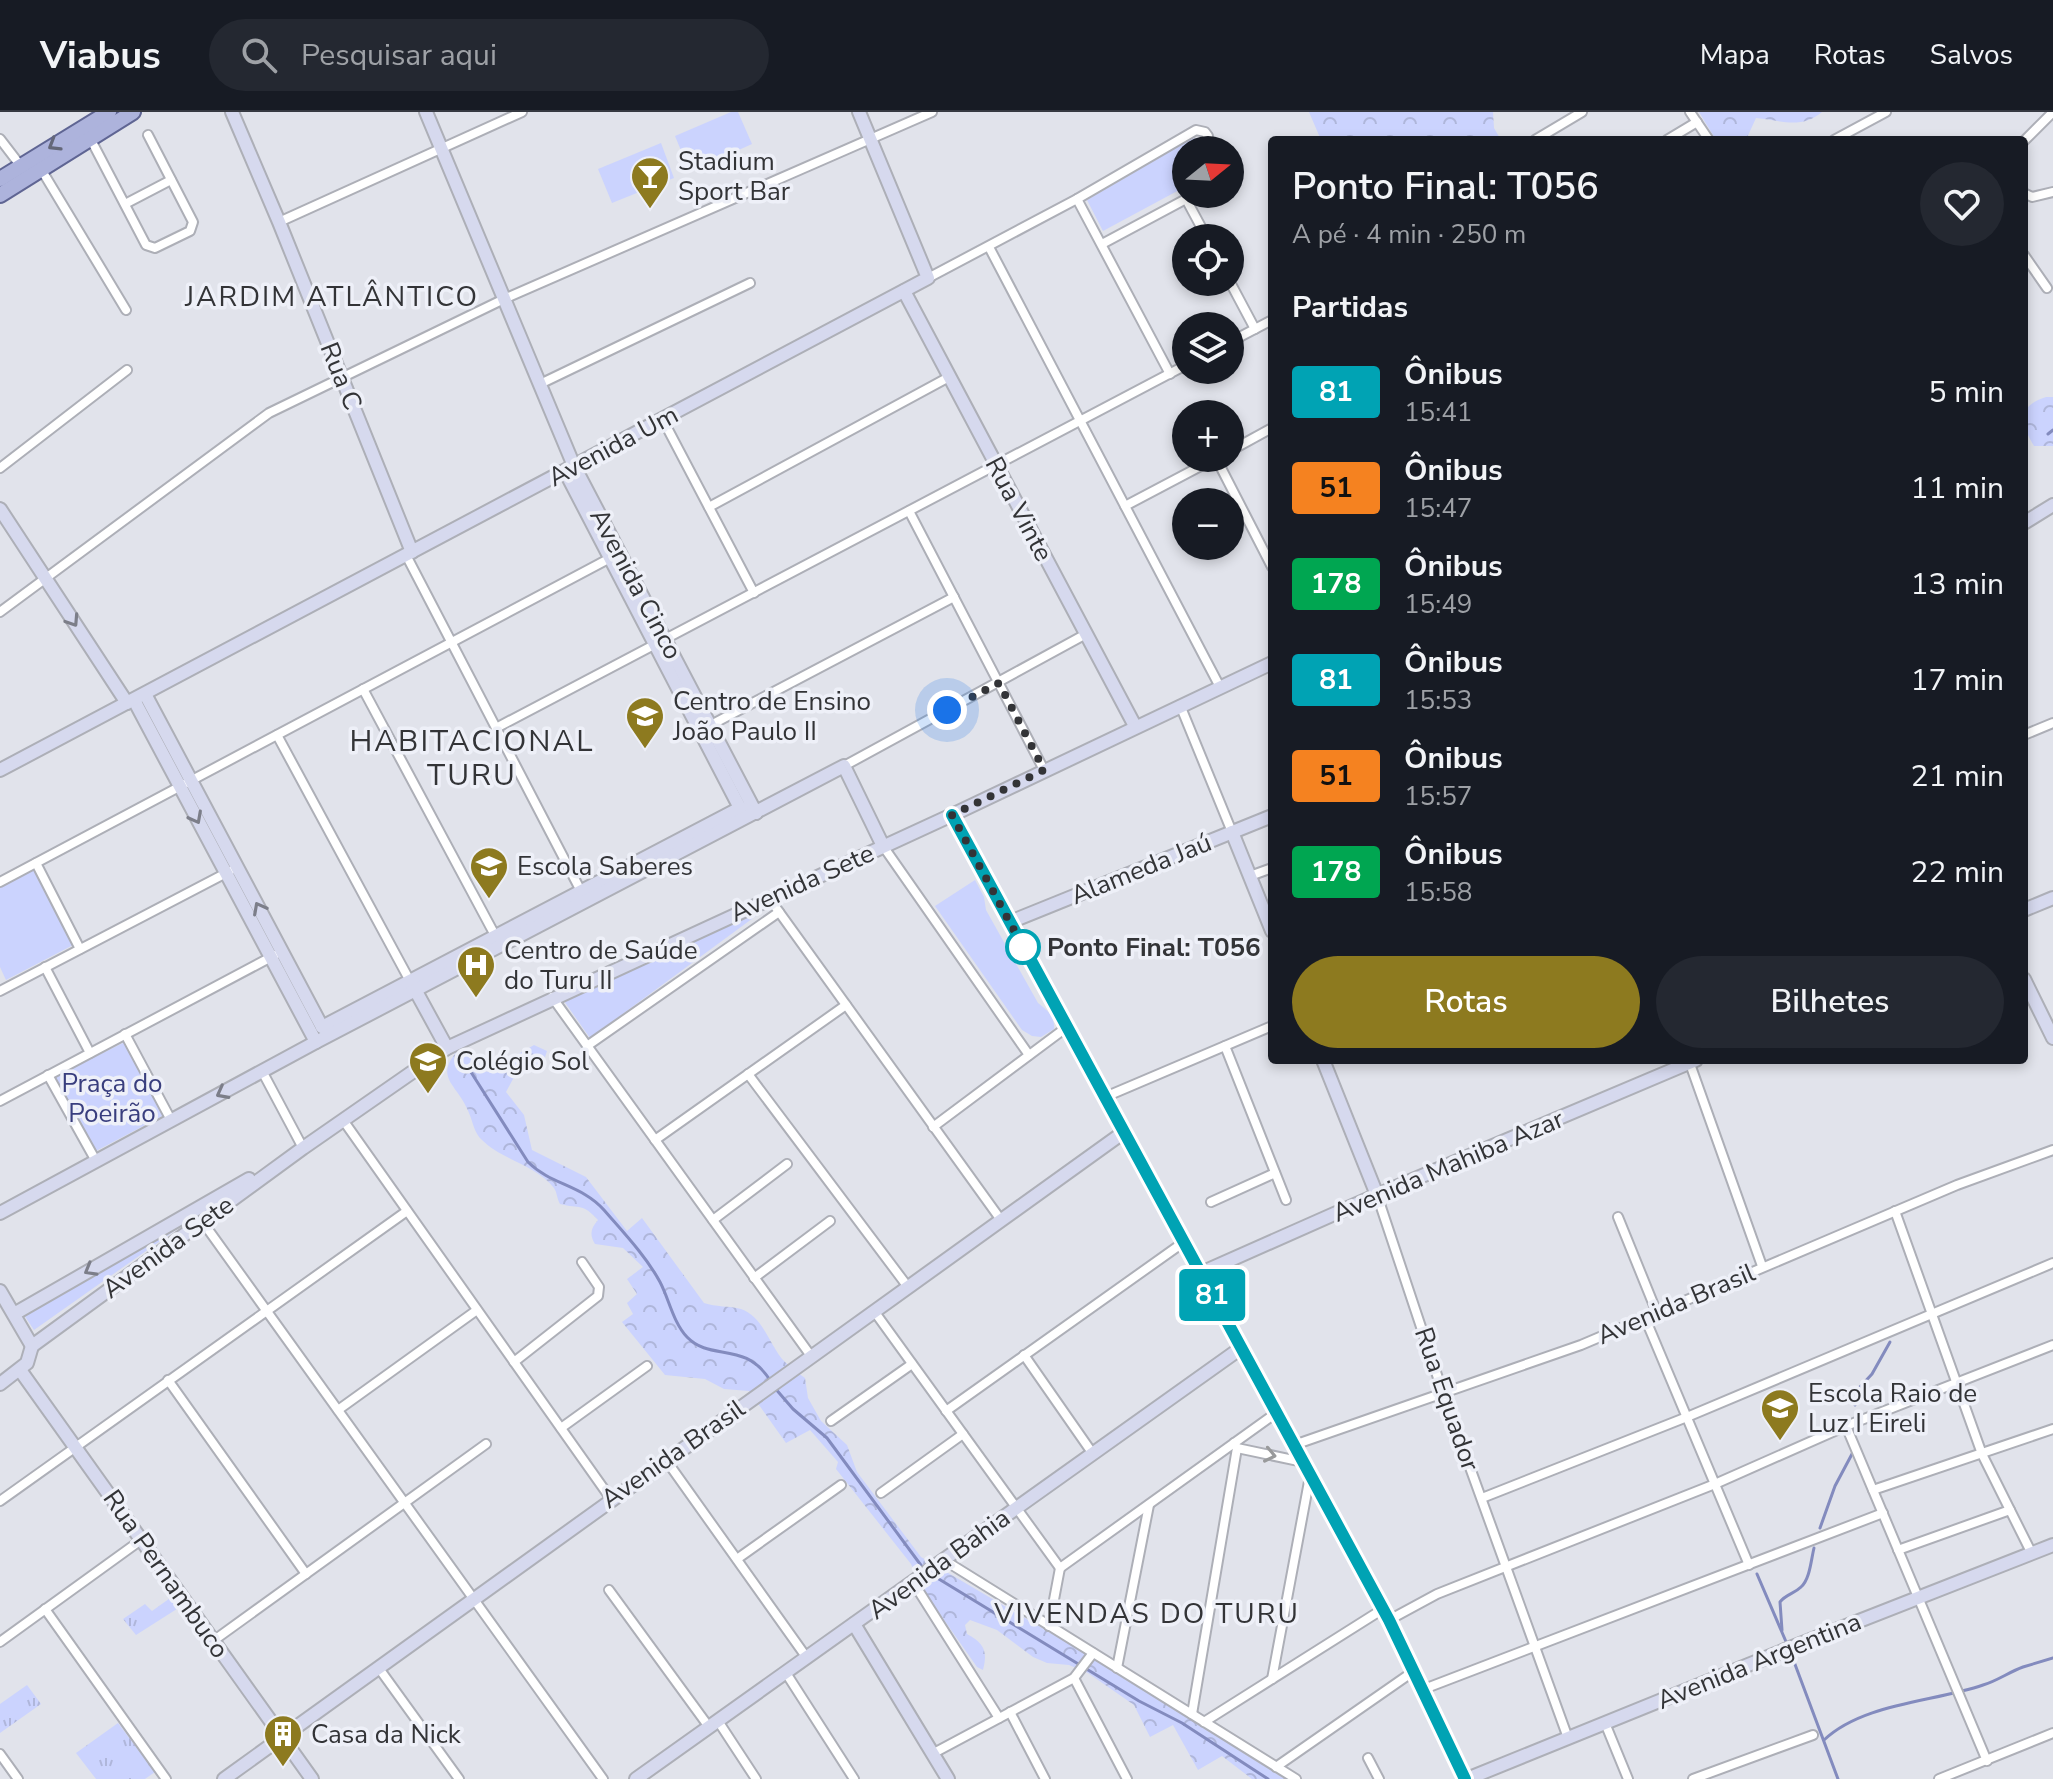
<!DOCTYPE html>
<html lang="pt">
<head>
<meta charset="utf-8">
<style>
	body { margin:0; font-family:"Nunito Sans",sans-serif; background:#242831; color:#f1f3f6; height:100vh; display:flex; flex-direction:column; font-size:30px; white-space:nowrap }
	* { box-sizing:border-box; margin:0 }
	p { font-size:26px; color:#9ea1a6 }
	.icon { flex:none; width:44px; height:44px; fill:none; stroke:currentColor; stroke-width:2; stroke-linecap:round; stroke-linejoin:round }
	.map { position:relative; flex:1; overflow:hidden }
	.side { position:absolute; left:1268px; top:24px; width:760px; height:928px; display:flex; flex-direction:column; background:#171b24; border-radius:8px; box-shadow:0 4px 12px #0003 }
	.side>* { flex:none }
	.badge { padding:0 16px; border-radius:6px; font-size:28px; line-height:52px }
	.needle { width:52px; rotate:72deg }
	.tools { position:absolute; left:1172px; top:24px; display:grid; gap:16px }
	.tools a { display:grid; place-items:center; width:72px; height:72px; border-radius:50%; background:#171b24; box-shadow:0 4px 12px #0003; font-size:40px }
	.you { position:absolute; width:40px; height:40px; margin:-20px; border:6px solid #fff; border-radius:50%; background:#1a73e8; box-shadow:0 0 0 12px #1a73e833 }
	.map>.badge { position:absolute; translate:-50% -50%; box-shadow:0 0 0 4px #fff }
	h2 { padding:0 24px; font-size:30px; line-height:72px }
	.round { display:grid; place-items:center; flex:none; width:84px; height:84px; border-radius:42px; background:#242831 }
	.summary { display:flex; align-items:center; justify-content:space-between; height:136px; padding:0 24px }
	h1 { font-size:38px; font-weight:600; line-height:60px }
	.cta { display:flex; gap:16px; margin-top:auto; padding:16px 24px }
	.cta a { flex:1; height:92px; border-radius:48px; background:#8d7a1f; color:#fff; font-size:32px; font-weight:600; line-height:92px; text-align:center }
	.cta a+a { background:#242831; color:#f1f3f6 }
	ul { padding:0; list-style:none }
	li { display:flex; align-items:center; gap:24px; height:96px; padding:0 24px }
	li div { flex:1 }
	li b { display:block; font-size:30px }
	li em { font-style:normal }
	li .badge { min-width:88px; font-weight:700; text-align:center }
	header { display:flex; align-items:center; gap:48px; box-sizing:border-box; height:112px; padding:0 40px; background:#171b24; border-bottom:2px solid #363941 }
	header strong { font-size:38px }
	nav { display:flex; gap:44px; margin-inline-start:auto; font-size:28px }
	.search { width:560px; height:72px; background:#242831; display:flex; align-items:center; gap:20px; box-sizing:border-box; padding:0 28px; border-radius:44px; color:#9ea1a6; font-size:30px }
	.map>svg:first-child { display:block }
	.grass { fill:url(#grass-tufts) }
	.forest { fill:url(#forest-crowns) }
	.park { fill:#cbd3fe }
	.lines { fill:none; stroke-linecap:round; stroke-linejoin:round }
	.stream { stroke:#838bbe; stroke-width:3 }
	.street-casing { stroke:#adafb7; stroke-width:12 }
	.secondary-casing { stroke:#adafb7; stroke-width:16 }
	.primary-casing { stroke:#5f6593; stroke-width:18 }
	.street { stroke:#fff; stroke-width:8 }
	.secondary { stroke:#d6d9ee; stroke-width:12 }
	.primary { stroke:#adb3dc; stroke-width:14 }
	.oneway { stroke:#646779 }
	.oneway2 { stroke:#7c7e89 }
	.oneway3 { stroke:#999a9b }
	.line-casing { stroke:#fff; stroke-width:18 }
	.line { stroke:#00a3b4; stroke-width:12 }
	.walk { stroke:#333437; stroke-width:8; stroke-dasharray:0 14.4 }
	.stop-dot { fill:#fff; stroke:#00a3b4; stroke-width:4 }
	.labels { text-anchor:middle; dominant-baseline:central; stroke-width:7; stroke-linejoin:round; paint-order:stroke }
	.poi-label { font-size:26px; fill:#333437; stroke:#eef0f8; text-anchor:start }
	.street-label { font-size:26px; fill:#333437; stroke:#eef0f8 }
	.stop-label { font-size:26px; font-weight:bold; fill:#333437; stroke:#eef0f8; text-anchor:start }
	.park-label { font-size:26px; fill:#393e7e; stroke:#eef0f8 }
	.neighbourhood-label { font-size:28px; letter-spacing:2px; fill:#333437; stroke:#eef0f8 }
	.quarter-label { font-size:30px; letter-spacing:2px; fill:#333437; stroke:#eef0f8 }
</style>
</head>
<body>
<header>
<strong>Viabus</strong>
<div class="search"><svg class="icon" aria-label="search" viewBox="0 0 24 24"><circle cx="10" cy="10" r="6"/><path d="M15 15l6 6"/></svg>Pesquisar aqui</div>
<nav><a>Mapa</a><a>Rotas</a><a>Salvos</a></nav>
</header>
<div class="map">
<svg width="2053" height="1667" viewBox="0 0 2053 1667">
	<defs>
		<pattern id="grass-tufts" width="24" height="20" patternUnits="userSpaceOnUse" patternTransform="scale(2)"><rect width="24" height="20" fill="#cbd3fe"/><path d="M3 7l-1-3M5 7V3M7 7l1-3M15 17l-1-3M17 17v-4M19 17l1-3" fill="none" stroke="#afb6da"/></pattern>
		<pattern id="forest-crowns" width="20" height="18" patternUnits="userSpaceOnUse" patternTransform="scale(2)"><rect width="20" height="18" fill="#cbd3fe"/><path d="M2 6a3 3 0 1 1 6 0M12 15a3 3 0 1 1 6 0" fill="none" stroke="#afb6da"/></pattern>
	</defs>
	<rect width="100%" height="100%" fill="#e1e3eb"/>
	<g class="grass">
		<polygon points="173,1484 180,1495 136,1523 123,1507 145,1492 152,1499"/>
		<polygon points="27,1573 41,1592 0,1621 0,1592"/>
		<polygon points="118,1611 155,1660 145,1667 96,1667 76,1641"/>
	</g>
	<g class="forest">
		<polygon points="1309,0 1493,0 1494,16 1501,28 1321,28"/>
		<path d="M1699,0H1822C1801,18 1780,8 1756,6L1746,28H1716Z"/>
		<path d="M2046,285H2053V334H2034C2020,311 2017,294 2046,285Z"/>
		<path d="M463,933L487,960L534,933L547,939L544,948C531,955 527,962 513,967L506,980L524,1003L532,1038L586,1065L627,1119L642,1106L704,1191C716,1195 729,1194 741,1197C764,1205 770,1235 785,1250C791,1256 798,1261 805,1266L808,1286L821,1309L847,1333L857,1360L921,1445L1081,1539L1285,1667H1252L1222,1644L1198,1658L1173,1613L1150,1625L1134,1593L1088,1561L1069,1553L1047,1551L1033,1545L997,1518L970,1508L965,1513L967,1522C984,1531 988,1539 983,1558L977,1555L921,1475L911,1452L836,1357L838,1350L810,1318L786,1331L749,1279L724,1277L705,1267L665,1263L622,1210L633,1202L627,1191L637,1182L627,1167L643,1155L623,1136L595,1132C589,1122 591,1116 598,1108C583,1091 580,1097 560,1092C557,1087 557,1080 554,1076C536,1053 502,1048 482,1028C474,1021 473,1010 469,1001C457,970 430,966 463,933Z"/>
	</g>
	<g class="park">
		<polygon points="731,0 738,0 752,32 690,60 675,24"/>
		<polygon points="1193,26 1199,28 1196,38 1186,38 1186,64 1181,77 1103,119 1087,88"/>
		<polygon points="661,31 674,66 612,91 598,57"/>
		<polygon points="35,756 75,832 6,868 0,855 0,775"/>
		<path d="M975,768L984,785L986,798L1038,891C1047,898 1055,904 1054,917L1041,925L1032,924L1022,918L935,794Z"/>
		<polygon points="768,795 590,926 564,889"/>
		<polygon points="125,930 166,1002 96,1039 54,965"/>
		<polygon points="214,1091 34,1218 24,1203"/>
	</g>
	<g class="lines">
		<g class="stream">
			<polyline points="2048,322 2053,318"/>
			<path d="M469,957L528,1050C551,1073 582,1073 604,1098C623,1120 646,1144 660,1170C669,1187 673,1210 687,1225C711,1250 744,1228 770,1268"/>
			<polyline points="774,1275 793,1297 827,1326 923,1456"/>
			<polyline points="1855,1293 1860,1275 1872,1262 1890,1230"/>
			<polyline points="1820,1416 1835,1374 1852,1342"/>
			<polyline points="929,1461 1139,1589 1182,1611 1268,1667"/>
			<polyline points="1757,1462 1787,1532"/>
			<path d="M1782,1518L1780,1490C1786,1482 1794,1482 1801,1475C1810,1467 1811,1448 1814,1436"/>
			<polyline points="1790,1539 1838,1667"/>
			<path d="M1824,1628C1863,1591 1934,1590 1983,1573C1997,1569 2009,1560 2023,1555C2033,1552 2043,1549 2053,1546"/>
		</g>
		<defs>
			<g id="street">
				<polyline points="1690,0 1709,28"/>
				<polyline points="90,26 146,133 155,136 190,119 193,110 148,23"/>
				<polyline points="0,27 20,53"/>
				<polyline points="1535,28 1582,0"/>
				<polyline points="1667,28 1697,10"/>
				<polyline points="1834,28 1886,0"/>
				<polyline points="2024,29 2052,1"/>
				<polyline points="41,57 126,198"/>
				<polyline points="2024,81 2032,85 2053,80"/>
				<polyline points="1077,87 1170,262"/>
				<polyline points="1186,87 1207,126"/>
				<polyline points="125,92 171,68"/>
				<polyline points="279,110 522,0"/>
				<polyline points="1102,132 1186,87"/>
				<polyline points="989,135 1220,575"/>
				<polyline points="2024,143 2047,176"/>
				<polyline points="928,166 1077,87 1196,18 1205,20 1208,24 1205,38"/>
				<polyline points="1230,170 1255,217"/>
				<polyline points="1230,230 1272,208"/>
				<polyline points="540,272 750,171"/>
				<polyline points="663,308 754,481"/>
				<polyline points="1230,339 1272,316"/>
				<polyline points="1216,346 1272,455"/>
				<polyline points="0,356 127,258"/>
				<polyline points="1125,394 1216,346"/>
				<polyline points="709,395 949,265"/>
				<polyline points="909,399 1044,658"/>
				<polyline points="406,443 583,783"/>
				<polyline points="0,500 269,301 504,187 932,0"/>
				<polyline points="363,577 497,827"/>
				<polyline points="1180,593 1232,720"/>
				<polyline points="707,615 954,485"/>
				<polyline points="496,616 1186,253"/>
				<polyline points="277,623 410,869"/>
				<polyline points="2024,623 2053,611"/>
				<polyline points="844,654 1086,522"/>
				<polyline points="883,734 1029,943"/>
				<polyline points="36,751 80,837"/>
				<polyline points="1250,764 1272,756"/>
				<polyline points="0,770 614,444"/>
				<polyline points="769,786 1001,1108"/>
				<polyline points="45,855 90,941"/>
				<polyline points="0,879 230,759"/>
				<polyline points="552,885 811,1244"/>
				<polyline points="125,922 171,1008"/>
				<polyline points="587,934 779,800"/>
				<polyline points="1225,934 1286,1088"/>
				<polyline points="1689,949 1762,1154"/>
				<polyline points="262,959 303,1036"/>
				<polyline points="748,962 908,1175"/>
				<polyline points="48,963 96,1049"/>
				<polyline points="1105,985 1272,914"/>
				<polyline points="0,989 275,843"/>
				<polyline points="343,1008 611,1387"/>
				<polyline points="933,1015 1067,915"/>
				<polyline points="655,1028 846,893"/>
				<polyline points="1377,1083 1443,1281 1568,1626"/>
				<polyline points="1211,1090 1275,1061"/>
				<polyline points="1895,1099 1982,1342 2032,1442"/>
				<polyline points="1618,1105 1657,1201"/>
				<polyline points="713,1108 787,1052"/>
				<polyline points="202,1109 603,1667"/>
				<polyline points="754,1166 830,1109"/>
				<polyline points="874,1199 1060,1456"/>
				<polyline points="1645,1206 1749,1453"/>
				<polyline points="1024,1243 1093,1342"/>
				<polyline points="514,1250 598,1184 599,1175 582,1150"/>
				<polyline points="168,1268 306,1462"/>
				<polyline points="338,1298 477,1198"/>
				<polyline points="946,1299 1184,1130"/>
				<polyline points="831,1309 912,1252"/>
				<polyline points="1846,1314 1987,1649"/>
				<polyline points="561,1316 647,1254"/>
				<polyline points="1294,1333 1581,1233 1957,1073 2053,1038"/>
				<polyline points="1237,1336 1303,1350"/>
				<polyline points="666,1348 807,1546"/>
				<polyline points="1873,1378 2053,1317"/>
				<polyline points="881,1381 963,1322"/>
				<polyline points="1482,1386 1687,1305 2053,1151"/>
				<polyline points="0,1389 407,1099"/>
				<polyline points="1898,1438 2010,1398"/>
				<polyline points="737,1447 841,1373"/>
				<polyline points="944,1448 1296,1667"/>
				<polyline points="1060,1456 1276,1301"/>
				<polyline points="913,1470 999,1606"/>
				<polyline points="609,1478 709,1615"/>
				<polyline points="45,1497 166,1667"/>
				<polyline points="1389,1508 1437,1482 1715,1372 1846,1314 2053,1233"/>
				<polyline points="1049,1514 1060,1456"/>
				<polyline points="213,1529 486,1332"/>
				<polyline points="0,1530 141,1428"/>
				<polyline points="378,1555 459,1667"/>
				<polyline points="1117,1556 1149,1393"/>
				<polyline points="786,1561 854,1667"/>
				<polyline points="1074,1566 1127,1667"/>
				<polyline points="1272,1567 1310,1364"/>
				<polyline points="1424,1577 1883,1401"/>
				<polyline points="1010,1600 1045,1667"/>
				<polyline points="1192,1602 1237,1336 1234,1331"/>
				<polyline points="718,1609 756,1667"/>
				<polyline points="1204,1610 1383,1497"/>
				<polyline points="1605,1611 1628,1667"/>
				<polyline points="0,1642 18,1667"/>
				<polyline points="932,1642 1074,1566 1093,1541"/>
				<polyline points="1368,1646 1379,1667"/>
				<polyline points="1276,1655 1414,1559"/>
				<polyline points="1693,1667 1813,1623"/>
				<polyline points="1939,1667 2053,1621"/>
			</g>
			<g id="secondary">
				<polyline points="232,0 279,110 412,440"/>
				<polyline points="426,0 574,354 756,701"/>
				<polyline points="904,179 1135,614"/>
				<polyline points="565,359 740,696"/>
				<polyline points="0,397 127,591"/>
				<polyline points="2024,411 2053,393"/>
				<polyline points="145,582 322,915"/>
				<polyline points="134,588 316,930"/>
				<polyline points="0,658 928,166 859,0"/>
				<polyline points="952,703 1389,1508 1465,1667"/>
				<polyline points="1232,720 1272,819"/>
				<polyline points="2024,798 2053,786"/>
				<polyline points="1010,810 1272,704"/>
				<polyline points="2024,867 2053,926"/>
				<polyline points="412,872 447,936"/>
				<polyline points="322,915 740,696 756,701"/>
				<polyline points="1323,948 1377,1083"/>
				<polyline points="0,1101 316,930 844,654 883,734"/>
				<polyline points="1201,1161 1377,1083 1696,948"/>
				<polyline points="0,1179 32,1234"/>
				<polyline points="14,1202 249,1067"/>
				<polyline points="32,1234 303,1036 447,936 952,703 1272,551"/>
				<polyline points="20,1258 312,1667"/>
				<polyline points="0,1272 27,1251 32,1234"/>
				<polyline points="854,1512 948,1667"/>
				<polyline points="224,1667 1124,1020"/>
				<polyline points="636,1667 1241,1236"/>
				<polyline points="1467,1667 1785,1538 2053,1433"/>
			</g>
			<g id="primary">
				<polyline points="0,67 109,0"/>
				<polyline points="0,83 133,0"/>
			</g>
		</defs>
		<use href="#street" class="street-casing"/>
		<use href="#secondary" class="secondary-casing"/>
		<use href="#primary" class="primary-casing"/>
		<use href="#street" class="street"/>
		<use href="#secondary" class="secondary"/>
		<use href="#primary" class="primary"/>
	</g>
	<defs><path id="oneway-chevron" d="M-2-3.5L2.5 0L-2 3.5" fill="none" stroke-width="1.6" stroke-linecap="round" stroke-linejoin="round" transform="scale(2)"/></defs>
	<use class="oneway" href="#oneway-chevron" transform="translate(54 33) rotate(149)"/>
	<g class="oneway2">
		<use href="#oneway-chevron" transform="translate(73 509) rotate(57)"/>
		<use href="#oneway-chevron" transform="translate(196 706) rotate(62)"/>
		<use href="#oneway-chevron" transform="translate(259 796) rotate(-118)"/>
		<use href="#oneway-chevron" transform="translate(222 981) rotate(152)"/>
		<use href="#oneway-chevron" transform="translate(90 1158) rotate(150)"/>
	</g>
	<use class="oneway3" href="#oneway-chevron" transform="translate(1270 1343) rotate(12)"/>
	<g class="lines">
		<defs>
			<polyline id="line" points="952,703 1389,1508 1465,1667"/>
		</defs>
		<use href="#line" class="line-casing"/>
		<use href="#line" class="line"/>
		<polyline class="walk" points="947,598 999,571 1044,658 952,703 1023,835"/>
	</g>
	<defs>
		<symbol id="bar-pin" viewBox="-11 -11 22 30"><path d="M0 17L-7.5 6A9.5 9.5 0 1 1 7.5 6Z" fill="#8d7a1f" stroke="#eef0f8"/><path d="M-6-5H6L.8 .8V4.5H3.5V6h-7V4.5H-.8V.8Z" fill="#fff"/></symbol>
		<symbol id="school-pin" viewBox="-11 -11 22 30"><path d="M0 17L-7.5 6A9.5 9.5 0 1 1 7.5 6Z" fill="#8d7a1f" stroke="#eef0f8"/><path d="M0-5L7-2L0 1L-7-2ZM-4 1L0 2.5L4 1V4Q0 6-4 4Z" fill="#fff"/></symbol>
		<symbol id="hospital-pin" viewBox="-11 -11 22 30"><path d="M0 17L-7.5 6A9.5 9.5 0 1 1 7.5 6Z" fill="#8d7a1f" stroke="#eef0f8"/><path d="M-5-5h3v3.5h4V-5h3V5h-3V1.5h-4V5h-3Z" fill="#fff"/></symbol>
		<symbol id="building-pin" viewBox="-11 -11 22 30"><path d="M0 17L-7.5 6A9.5 9.5 0 1 1 7.5 6Z" fill="#8d7a1f" stroke="#eef0f8"/><path d="M-4-6H4V6H1V3H-1V6H-4ZM-2.5-4.3h1.7v1.8h-1.7ZM.8-4.3h1.7v1.8H.8ZM-2.5-1h1.7V.8h-1.7ZM.8-1h1.7V.8H.8Z" fill="#fff"/></symbol>
	</defs>
	<g fill-rule="evenodd">
		<use href="#bar-pin" x="628" y="42" width="44" height="60"/>
		<use href="#school-pin" x="623" y="582" width="44" height="60"/>
		<use href="#school-pin" x="467" y="732" width="44" height="60"/>
		<use href="#hospital-pin" x="454" y="831" width="44" height="60"/>
		<use href="#school-pin" x="406" y="927" width="44" height="60"/>
		<use href="#school-pin" x="1758" y="1274" width="44" height="60"/>
		<use href="#building-pin" x="261" y="1600" width="44" height="60"/>
	</g>
	<circle class="stop-dot" cx="1023" cy="835" r="16"/>
	<g class="labels">
		<g class="poi-label">
			<text x="678" y="49">Stadium<tspan x="678" dy="30">Sport Bar</tspan></text>
			<text x="673" y="589">Centro de Ensino<tspan x="673" dy="30">João Paulo II</tspan></text>
			<text x="517" y="754">Escola Saberes</text>
			<text x="504" y="838">Centro de Saúde<tspan x="504" dy="30">do Turu II</tspan></text>
			<text x="456" y="949">Colégio Sol</text>
			<text x="1808" y="1281">Escola Raio de<tspan x="1808" dy="30">Luz I Eireli</tspan></text>
			<text x="311" y="1622">Casa da Nick</text>
		</g>
		<g class="street-label">
			<text transform="translate(341 264) rotate(68)">Rua C</text>
			<text transform="translate(613 334) rotate(-28)">Avenida Um</text>
			<text transform="translate(1019 397) rotate(62)">Rua Vinte</text>
			<text transform="translate(636 472) rotate(62)">Avenida Cinco</text>
			<text transform="translate(1141 757) rotate(-22)">Alameda Jaú</text>
			<text transform="translate(802 771) rotate(-24)">Avenida Sete</text>
			<text transform="translate(1448 1054) rotate(-23)">Avenida Mahiba Azar</text>
			<text transform="translate(168 1135) rotate(-36)">Avenida Sete</text>
			<text transform="translate(1676 1192) rotate(-23)">Avenida Brasil</text>
			<text transform="translate(1447 1287) rotate(71)">Rua Equador</text>
			<text transform="translate(673 1342) rotate(-35)">Avenida Brasil</text>
			<text transform="translate(939 1452) rotate(-36)">Avenida Bahia</text>
			<text transform="translate(166 1462) rotate(55)">Rua Pernambuco</text>
			<text transform="translate(1759 1549) rotate(-22)">Avenida Argentina</text>
		</g>
		<g class="stop-label">
			<text x="1047" y="835">Ponto Final: T056</text>
		</g>
		<g class="park-label">
			<text x="112" y="971">Praça do<tspan x="112" dy="30">Poeirão</tspan></text>
		</g>
		<g class="neighbourhood-label">
			<text x="332" y="185">JARDIM ATLÂNTICO</text>
			<text x="1147" y="1502">VIVENDAS DO TURU</text>
		</g>
		<g class="quarter-label">
			<text x="472" y="629">HABITACIONAL<tspan x="472" dy="34">TURU</tspan></text>
		</g>
	</g>
</svg>
<div class="tools">
<a><svg class="needle" viewBox="-14 -14 28 28"><path d="M0-13l5 13h-10z" fill="#e53935"/><path d="M0 13l5-13h-10z" fill="#9ea1a6"/></svg></a>
<a><svg class="icon" aria-label="locate" viewBox="0 0 24 24"><circle cx="12" cy="12" r="6"/><path d="M12 2v4M12 18v4M2 12h4M18 12h4"/></svg></a>
<a><svg class="icon" aria-label="layers" viewBox="0 0 24 24"><path d="M12 4l9 5-9 5-9-5zM3 14l9 5 9-5"/></svg></a>
<a>+</a>
<a>−</a>
</div>
<div class="you" style="left:947px;top:598px"></div>
<b class="badge" style="left:1212px;top:1183px;background:#00a3b4;color:#fff">81</b>
<section class="side">
<div class="summary"><div><h1>Ponto Final: T056</h1><p>A pé · 4 min · 250 m</p></div><a class="round"><svg class="icon" aria-label="heart" viewBox="0 0 24 24"><path d="M12 20l-8-8c-3-5 5-10 8-4 3-6 11-1 8 4z"/></svg></a></div>
<h2>Partidas</h2>
<ul>
<li><span class="badge" style="background:#00a3b4;color:#fff">81</span><div><b>Ônibus</b><p>15:41</p></div><em>5 min</em></li>
<li><span class="badge" style="background:#f58220;color:#111">51</span><div><b>Ônibus</b><p>15:47</p></div><em>11 min</em></li>
<li><span class="badge" style="background:#00a651;color:#fff">178</span><div><b>Ônibus</b><p>15:49</p></div><em>13 min</em></li>
<li><span class="badge" style="background:#00a3b4;color:#fff">81</span><div><b>Ônibus</b><p>15:53</p></div><em>17 min</em></li>
<li><span class="badge" style="background:#f58220;color:#111">51</span><div><b>Ônibus</b><p>15:57</p></div><em>21 min</em></li>
<li><span class="badge" style="background:#00a651;color:#fff">178</span><div><b>Ônibus</b><p>15:58</p></div><em>22 min</em></li>
</ul>
<div class="cta"><a>Rotas</a><a>Bilhetes</a></div>
</section>
</div>
</body>
</html>
